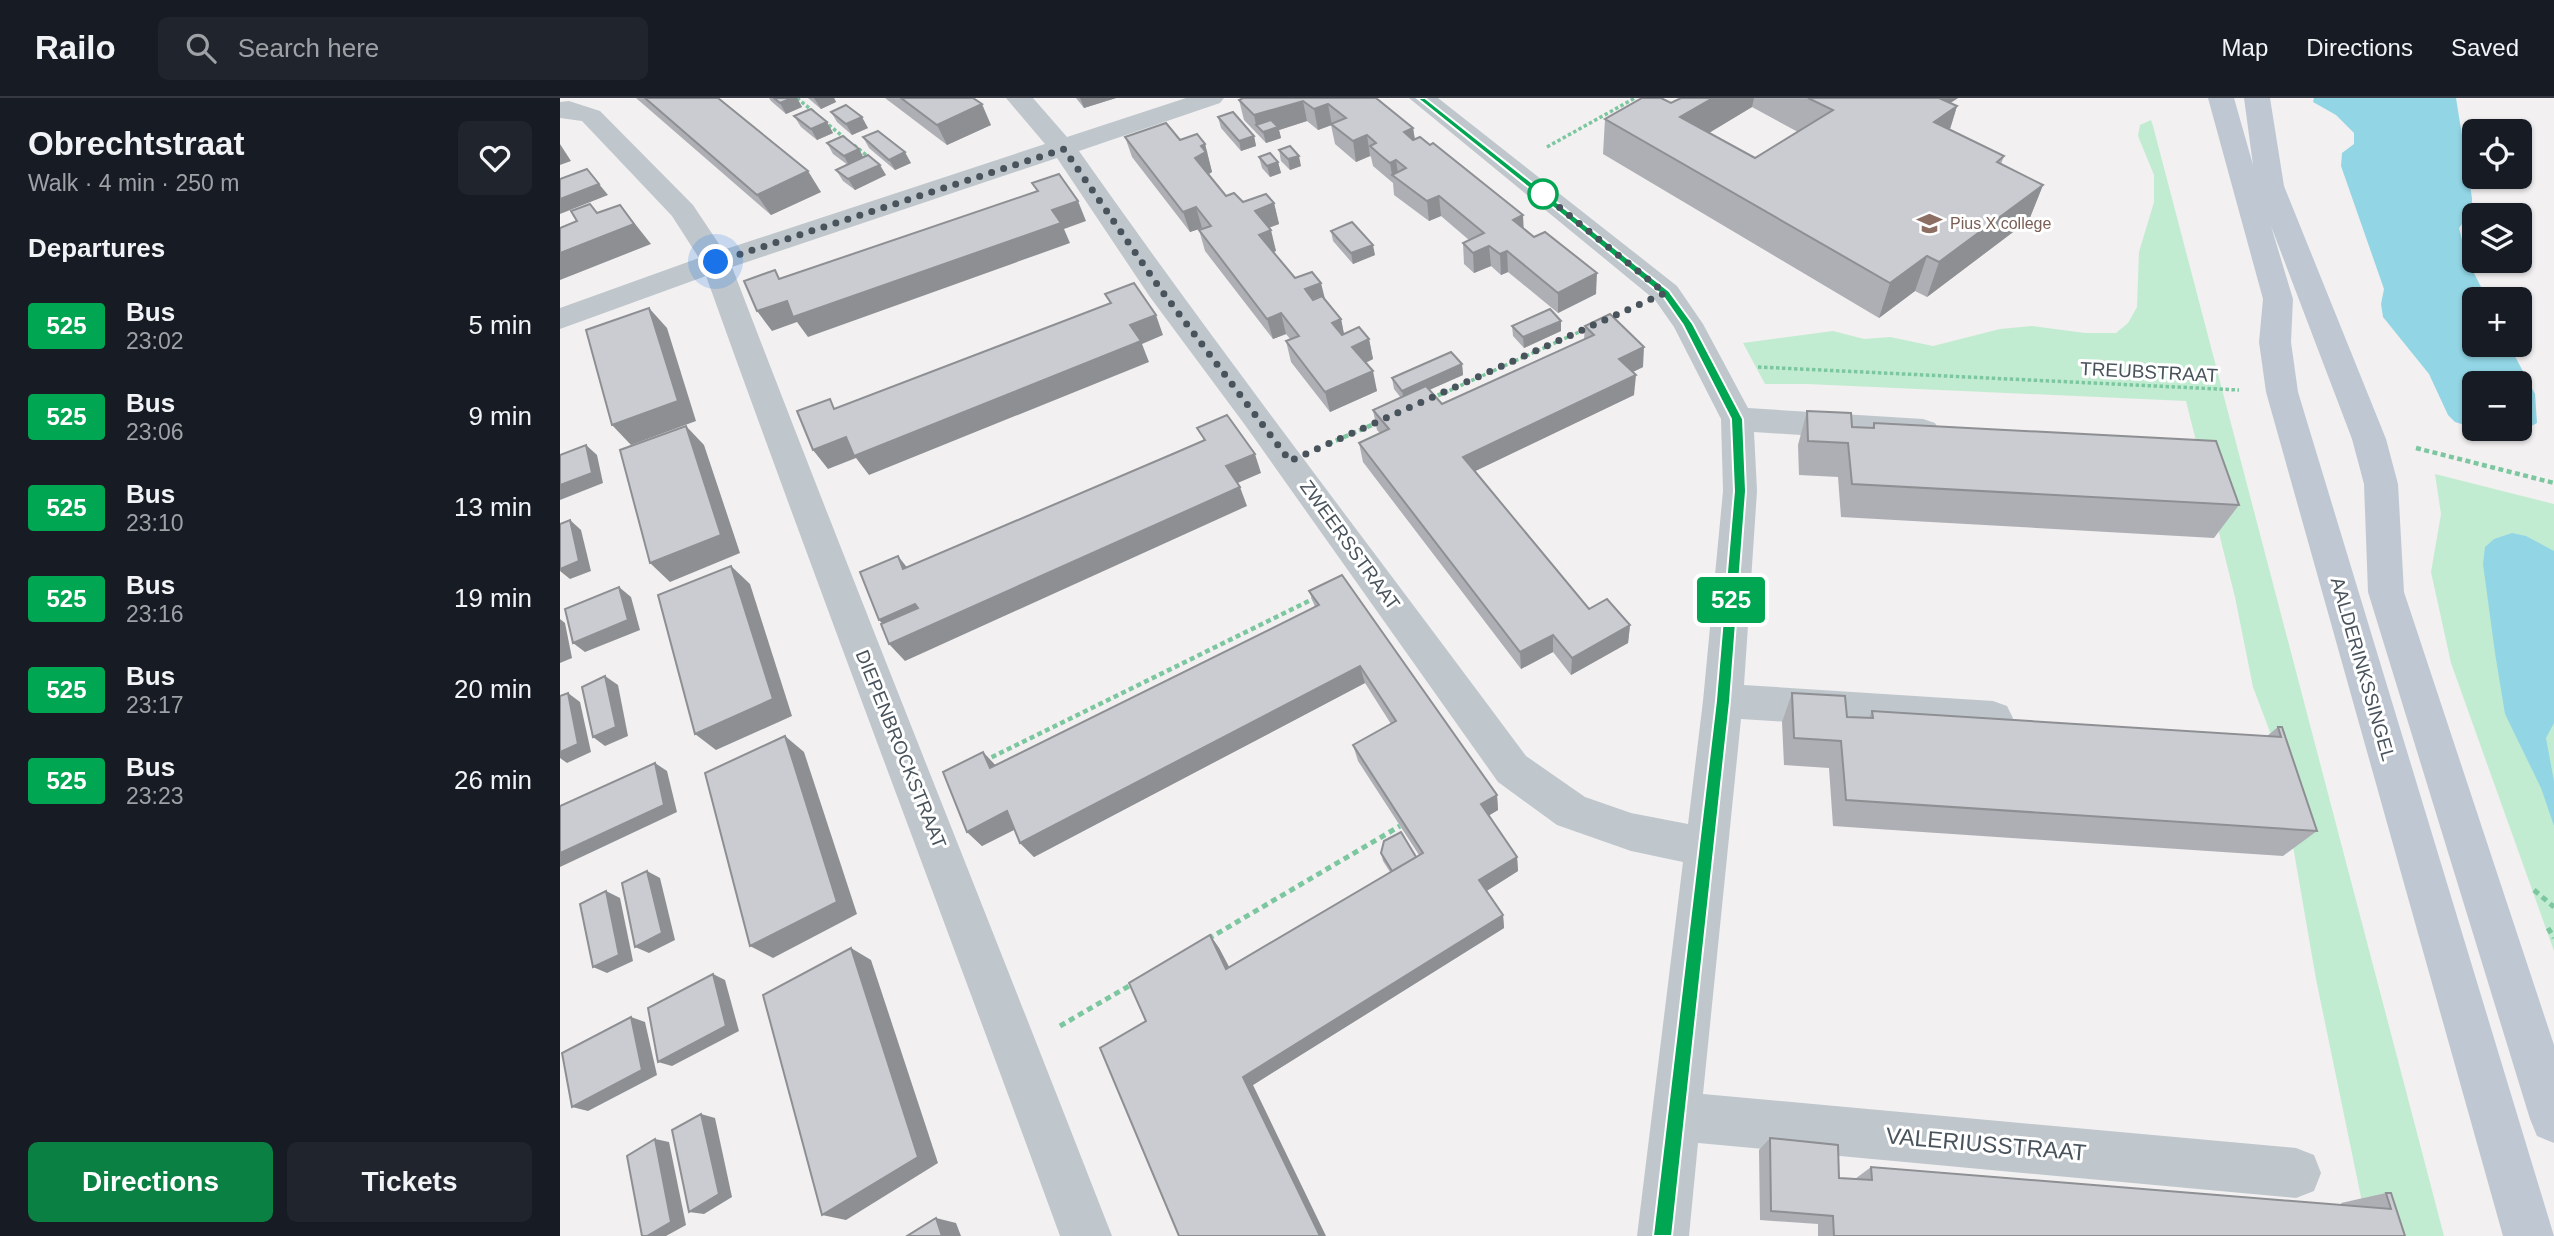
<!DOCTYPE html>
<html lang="en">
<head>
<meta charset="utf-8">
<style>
	body { margin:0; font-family:Helvetica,sans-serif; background:#20242c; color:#f1f3f6; height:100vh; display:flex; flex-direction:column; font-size:26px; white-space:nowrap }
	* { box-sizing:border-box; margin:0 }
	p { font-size:23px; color:#9ea1a6 }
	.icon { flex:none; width:38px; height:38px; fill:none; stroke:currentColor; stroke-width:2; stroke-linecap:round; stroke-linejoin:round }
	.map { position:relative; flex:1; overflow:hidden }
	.drawer { display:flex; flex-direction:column; background:#171b24; width:560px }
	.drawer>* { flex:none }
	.badge { padding:0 14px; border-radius:5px; font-size:24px; line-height:46px }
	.buttons { position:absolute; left:1902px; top:21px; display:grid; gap:14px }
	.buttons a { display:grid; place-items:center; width:70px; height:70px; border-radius:10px; background:#171b24; box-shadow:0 2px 5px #0004; font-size:35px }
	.you { position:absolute; width:35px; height:35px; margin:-18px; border:5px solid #fff; border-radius:50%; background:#1a73e8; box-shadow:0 0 0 10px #1a73e833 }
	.map>.badge { position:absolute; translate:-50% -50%; box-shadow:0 0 0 4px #fff }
	h2 { padding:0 28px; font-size:26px; line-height:63px }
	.round { display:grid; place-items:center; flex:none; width:74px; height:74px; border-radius:10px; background:#20242c }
	.summary { display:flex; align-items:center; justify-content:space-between; height:119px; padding:0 28px }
	h1 { font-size:33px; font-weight:700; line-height:52px }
	.primary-button { display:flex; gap:14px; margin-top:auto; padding:14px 28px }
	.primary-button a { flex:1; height:80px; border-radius:10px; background:#0b8043; color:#fff; font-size:28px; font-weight:700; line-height:80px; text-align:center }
	.primary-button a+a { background:#20242c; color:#f1f3f6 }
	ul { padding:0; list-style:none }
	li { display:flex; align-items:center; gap:21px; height:91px; padding:0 28px }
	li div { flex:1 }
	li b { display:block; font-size:26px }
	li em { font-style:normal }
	li .badge { min-width:77px; font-weight:700; text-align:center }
	header { display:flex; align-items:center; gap:42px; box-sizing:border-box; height:98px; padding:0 35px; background:#171b24; border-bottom:2px solid #363941 }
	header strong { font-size:33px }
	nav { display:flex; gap:38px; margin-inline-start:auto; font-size:24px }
	.search { width:490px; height:63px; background:#20242c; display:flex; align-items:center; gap:18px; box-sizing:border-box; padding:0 24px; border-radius:10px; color:#9ea1a6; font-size:26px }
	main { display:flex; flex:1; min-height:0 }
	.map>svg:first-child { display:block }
	.green { fill:#c2ecd1 }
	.water { fill:#92d6e5; fill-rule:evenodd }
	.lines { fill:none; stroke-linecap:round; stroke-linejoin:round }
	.path-far2 { stroke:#7cc7a0; stroke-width:3.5; stroke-dasharray:3.5 2.5; stroke-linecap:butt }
	.path-far1 { stroke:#7cc7a0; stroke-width:4.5; stroke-dasharray:5 3.5; stroke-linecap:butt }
	.path { stroke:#7cc7a0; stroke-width:5; stroke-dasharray:6 4.5; stroke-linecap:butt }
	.minor { fill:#bfc7cd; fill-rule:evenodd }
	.secondary { fill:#bfc8d2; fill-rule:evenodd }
	.wall { fill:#aeafb5; fill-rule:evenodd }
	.shaded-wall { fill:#8d8f93 }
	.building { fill:#caccd2; stroke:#8d8f93; stroke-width:2 }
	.line { fill:#00a651; stroke:#fff; stroke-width:2 }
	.walk { stroke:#49535c; stroke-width:7; stroke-dasharray:0 12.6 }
	.stop-dot { fill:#fff; stroke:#00a651; stroke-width:3.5 }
	.labels { text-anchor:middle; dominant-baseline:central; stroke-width:6; stroke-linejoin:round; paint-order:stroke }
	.far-education-label { font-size:16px; fill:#785e54; stroke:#fff; text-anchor:start }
	.street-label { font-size:19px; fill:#49535c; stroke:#fff }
	.near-street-label { font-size:23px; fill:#49535c; stroke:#fff }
</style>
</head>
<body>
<header>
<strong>Railo</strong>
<div class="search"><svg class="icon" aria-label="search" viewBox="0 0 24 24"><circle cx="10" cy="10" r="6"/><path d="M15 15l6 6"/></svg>Search here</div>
<nav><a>Map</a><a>Directions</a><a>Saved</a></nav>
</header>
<main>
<section class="drawer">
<div class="summary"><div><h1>Obrechtstraat</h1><p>Walk · 4 min · 250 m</p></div><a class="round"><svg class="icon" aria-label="heart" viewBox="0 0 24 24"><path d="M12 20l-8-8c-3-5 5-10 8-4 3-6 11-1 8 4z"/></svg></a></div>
<h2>Departures</h2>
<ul>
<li><span class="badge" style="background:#00a651;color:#fff">525</span><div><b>Bus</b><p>23:02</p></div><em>5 min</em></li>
<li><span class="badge" style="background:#00a651;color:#fff">525</span><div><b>Bus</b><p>23:06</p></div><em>9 min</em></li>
<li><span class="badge" style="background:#00a651;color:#fff">525</span><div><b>Bus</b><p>23:10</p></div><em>13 min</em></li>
<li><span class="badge" style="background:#00a651;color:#fff">525</span><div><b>Bus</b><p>23:16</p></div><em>19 min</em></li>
<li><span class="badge" style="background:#00a651;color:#fff">525</span><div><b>Bus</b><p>23:17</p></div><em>20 min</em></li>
<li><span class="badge" style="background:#00a651;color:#fff">525</span><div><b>Bus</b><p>23:23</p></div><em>26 min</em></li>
</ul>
<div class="primary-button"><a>Directions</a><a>Tickets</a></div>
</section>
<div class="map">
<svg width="1994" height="1138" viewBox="0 0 1994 1138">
	<rect width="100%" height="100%" fill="#f2f0f0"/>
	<g class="green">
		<polygon points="1591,22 1593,28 1884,1138 1809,1138 1756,881 1716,650 1693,589 1675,499 1626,303 1247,286 1205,286 1183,245 1273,233 1304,241 1330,239 1373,248 1440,231 1472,228 1525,235 1556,235 1568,225 1577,209 1579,154 1594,104 1594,77 1578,38 1580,27"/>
		<polygon points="1875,376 1994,406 1994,853 1891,565 1871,474 1881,416"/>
	</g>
	<g class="water">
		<path d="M1754,0H1896L1912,100V112L1899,130L1907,161L1927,201H1914V247H1949L1975,296L1977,325L1953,338L1933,336L1895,324L1888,317L1869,276L1823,219L1821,206L1824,191L1781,68L1782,55L1794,46V35L1776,17L1753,4ZM1914,285H1960V331H1914Z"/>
		<polygon points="1952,435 1966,438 1994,453 1994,625 1986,640 1994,683 1994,728 1981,690 1945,616 1935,555 1923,466 1925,449 1934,441"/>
	</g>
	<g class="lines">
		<g class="path-far2">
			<polyline points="237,0 255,15"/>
			<polyline points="264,23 287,42"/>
			<polyline points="294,47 312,62"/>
			<polyline points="987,49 1075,0"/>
			<polyline points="1198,269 1679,292"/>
			<polyline points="884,295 1028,230"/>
		</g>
		<g class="path-far1">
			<polyline points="870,301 888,293"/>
			<polyline points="768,346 821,323"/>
			<polyline points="1856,350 1994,385"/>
			<polyline points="424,663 755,500"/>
		</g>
		<g class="path">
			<polyline points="1974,792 1994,809"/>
			<polyline points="1988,830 1994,840"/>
			<polyline points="648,841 840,728"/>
			<polyline points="500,928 574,885"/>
		</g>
		<path class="minor" d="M446,0H473L507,39L626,0H664L660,5L519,53C663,258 817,457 966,658L1025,699L1071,715L1128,726L1143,603L1163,393L1161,321L1114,229L1095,202L849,0H878L1117,188L1143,226L1188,310L1363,321L1375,325L1380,333L1375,341L1363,345L1194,334L1197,393L1184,587L1433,603L1447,608L1453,620L1447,632L1433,637L1181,621L1143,996L1736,1050L1754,1057L1761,1075L1754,1093L1736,1100L1138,1045L1129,1138H1077L1123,764L1071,753L997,727L938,684L685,327L590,199L497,60L172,169C296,493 426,814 552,1138H500C383,818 261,499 146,178L0,231V210L139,160L112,118L22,23L0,20V4L9,3L40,13L133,107L163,152L485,46Z"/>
		<polygon class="secondary" points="1648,0 1674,0 1693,67 1684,0 1710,0 1724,88 1826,341 1838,386 1844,494 1994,947 1994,1045 1977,1038 1970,1021 1808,494 1804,386 1792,341 1711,128 1733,201 1731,244 1738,294 1994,1138 1943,1138 1706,294 1699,244 1703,201"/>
	</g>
	<g class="wall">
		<polygon points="76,0 158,0 261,94 211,117"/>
		<polygon points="209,0 237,0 242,9 226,16 211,3"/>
		<polygon points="248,0 274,0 276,4 261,11"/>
		<polygon points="325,0 413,0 431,27 387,47"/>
		<polygon points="516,0 556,0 524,10"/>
		<polygon points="816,0 853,30 855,41 963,131 1036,196 998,215 948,174 941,177 931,168 914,175 904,166 903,145 909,142 881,118 869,123 834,97 833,85 813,68 811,59 810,58 796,64 775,46 771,27 758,32 747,23 719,32 721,40 706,45 684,22 679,2"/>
		<path d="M1121,0H1398L1390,5L1397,8L1390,31L1444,58L1441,66L1483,87L1469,122L1367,199L1355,193L1319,220L1043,56L1045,21L1111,5ZM1192,9L1238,34L1195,60L1149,35Z"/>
		<polygon points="271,14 308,30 292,37 277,24"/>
		<polygon points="234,18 267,24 273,35 257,42 241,29"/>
		<polygon points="658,19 694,38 696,48 681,53 661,30"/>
		<polygon points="303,39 351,65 335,72 309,50"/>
		<polygon points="565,39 620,42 645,46 652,74 648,76 666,98 683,104 714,105 719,126 709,130 716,153 713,154 735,180 765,201 781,221 784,236 809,241 813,261 806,265 817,293 770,314 731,264 726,243 731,242 726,236 713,241 645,153 639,132 643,131 642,130 630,134 572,59"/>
		<polygon points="267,45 304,60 326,77 295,92 283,83 276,72 288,67 273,56"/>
		<polygon points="719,52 741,68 730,72 721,63"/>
		<polygon points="699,59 718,64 721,75 710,79 702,70"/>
		<polygon points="771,133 815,157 793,166 773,143"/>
		<polygon points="952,228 1001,233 964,250 953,238"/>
		<polygon points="1025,228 1083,269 1073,274 1074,297 915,373 1029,511 1070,527 1068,545 1011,577 993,554 961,571 803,364 799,345 820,335 817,332 813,312 841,300 834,291 832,280 902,266 903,277 869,292 882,306 1024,241"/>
		<polygon points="1247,313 1292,329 1312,330 1314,325 1679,407 1654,440 1281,419 1278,379 1239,377 1238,347"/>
		<polygon points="749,493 937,697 938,712 928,718 957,759 958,773 926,793 943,817 944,830 693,987 586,923 650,837 659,850 669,869 830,774 823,763 821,755 856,759 859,757 798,663 793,647 831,626 805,585 474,759 460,745 455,731 422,748 407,734 423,654 435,667 755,509"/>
		<polygon points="1232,595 1287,619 1309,620 1312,613 1707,638 1718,629 1757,733 1723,758 1273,728 1269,670 1224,667 1222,624"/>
		<polygon points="1210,1040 1279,1080 1295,1081 1311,1069 1782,1107 1781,1105 1826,1095 1845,1138 1258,1138 1258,1126 1200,1122 1199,1052"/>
	</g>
	<g class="shaded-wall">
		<polygon points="232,0 237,0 242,9 226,16 220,5"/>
		<polygon points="254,0 274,0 276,4 261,11"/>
		<polygon points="520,0 556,0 524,10"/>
		<polygon points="1153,0 1194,0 1192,9 1117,54 1120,19"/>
		<polygon points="1374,0 1398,0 1368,20"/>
		<polygon points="743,3 747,23 719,32 721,40 706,45 703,34 696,27 694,17"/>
		<polygon points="422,6 431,27 387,47 377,27"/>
		<polygon points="768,6 772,27 758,32 754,11"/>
		<polygon points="1397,8 1386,44 1374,24"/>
		<polygon points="302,19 308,30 292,37 286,26"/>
		<polygon points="267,24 273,35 257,42 251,31"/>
		<polygon points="853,30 856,50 844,34"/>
		<polygon points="807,37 810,58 796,64 793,43"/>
		<polygon points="694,38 696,48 681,53 679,43"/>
		<polygon points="0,46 11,63 0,67"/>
		<polygon points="645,46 652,74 641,81 635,60 641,48"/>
		<polygon points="299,51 305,62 290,69 284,58"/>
		<polygon points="345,54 351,65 335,72 329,62"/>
		<polygon points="739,58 741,68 730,72 728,61"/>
		<polygon points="836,62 839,82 832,77 830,65"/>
		<polygon points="718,64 721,75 710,79 707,68"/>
		<polygon points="320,67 326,77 295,92 288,81"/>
		<polygon points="248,73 261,94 211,117 197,97"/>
		<polygon points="39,86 48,97 0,116 0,101"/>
		<polygon points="1483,87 1469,122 1367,199 1379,164"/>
		<polygon points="879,98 881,118 869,123 867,103"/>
		<polygon points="518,103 526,123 504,131 510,145 248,239 237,224 212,233 197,213"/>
		<polygon points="714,105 719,126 700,133 695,113"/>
		<polygon points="30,106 47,126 60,107 91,146 0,182 0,155 37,115"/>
		<polygon points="636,109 642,130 630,134 623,114"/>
		<polygon points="963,117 964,137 953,122"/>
		<polygon points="711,132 716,153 705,157 699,137"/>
		<polygon points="813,147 815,157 793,166 791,155"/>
		<polygon points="929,148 931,168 914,175 913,155"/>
		<polygon points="947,153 948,174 941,177 940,156"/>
		<polygon points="1367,158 1355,193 1319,220 1330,185"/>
		<polygon points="1037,175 1036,196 998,215 998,195"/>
		<polygon points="761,185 766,205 749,212 745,191"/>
		<polygon points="89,210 107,230 136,323 71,347 52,327"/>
		<polygon points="721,215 726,236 713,241 707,221"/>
		<polygon points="596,217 603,237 582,246 589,264 309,377 296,360 268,371 253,352"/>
		<polygon points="781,221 785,241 772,225"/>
		<polygon points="1001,223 1001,233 964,250 963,239"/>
		<polygon points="809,241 813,261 796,269 792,249"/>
		<polygon points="1084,249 1083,269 1058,281 1059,261"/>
		<polygon points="902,266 903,277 844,303 842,293"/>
		<polygon points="813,273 817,293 770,314 765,294"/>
		<polygon points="1076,277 1074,297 905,378 903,359"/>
		<polygon points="126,328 144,347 180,455 110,484 90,465"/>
		<polygon points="26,347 37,357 43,385 0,402 0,387"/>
		<polygon points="695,356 701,375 673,387 666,368"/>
		<polygon points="680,389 687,408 345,563 329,546"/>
		<polygon points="10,422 21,432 31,473 10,481 0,473"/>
		<polygon points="338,458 353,477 343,471"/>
		<polygon points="171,468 190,486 232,618 156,652 135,636"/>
		<polygon points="59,489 71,499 80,532 25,554 13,545"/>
		<polygon points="355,506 370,524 335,540 319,522"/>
		<polygon points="0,521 5,525 12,560 0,565"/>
		<polygon points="1070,527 1068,545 1011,577 1012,560"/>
		<polygon points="993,537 993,554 961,571 960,554"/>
		<polygon points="800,568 805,585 474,759 460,745"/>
		<polygon points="45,578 58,587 68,638 45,648 33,639"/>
		<polygon points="8,595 20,604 31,654 7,665 0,660 0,654"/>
		<polygon points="225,638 244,654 297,816 213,860 190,848"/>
		<polygon points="423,654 438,670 430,670"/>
		<polygon points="95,665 107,673 117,714 0,769 0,755"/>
		<polygon points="937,697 938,712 923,721 921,706"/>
		<polygon points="447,713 462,728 422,748 407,734"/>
		<polygon points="957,759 958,773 922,796 919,782"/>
		<polygon points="87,773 100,780 115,842 89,855 75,849"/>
		<polygon points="46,793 60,800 73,863 47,875 33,869"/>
		<polygon points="943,817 944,830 693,987 766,1138 760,1138 683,979"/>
		<polygon points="650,837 659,850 676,882 666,871"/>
		<polygon points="291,850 311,862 378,1065 286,1122 262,1117"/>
		<polygon points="153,876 165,882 179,933 112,968 98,964"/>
		<polygon points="71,919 85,924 97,977 28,1013 12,1009"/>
		<polygon points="141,1016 155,1020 172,1099 144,1116 129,1114"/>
		<polygon points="95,1041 109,1044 126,1127 106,1138 87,1138"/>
		<polygon points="376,1120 396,1125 401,1138 382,1138"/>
	</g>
	<g class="building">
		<polygon points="85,0 158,0 248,73 197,97"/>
		<polygon points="214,0 232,0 220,5"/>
		<polygon points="341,0 413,0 422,6 377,27"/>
		<polygon points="683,0 816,0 853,30 844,34 853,42 860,39 870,47 873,45 963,117 953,122 974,139 985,134 1037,175 998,195 947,153 940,156 929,148 913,155 903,145 924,135 879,98 867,103 832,77 846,70 836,62 830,65 819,56 810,48 816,45 807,37 793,43 771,26 786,20 768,6 754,11 743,3 694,17 679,2"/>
		<polygon points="1082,0 1101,0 1111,5 1121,0 1153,0 1120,19 1195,60 1273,12 1248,0 1379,0 1397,8 1374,24 1444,58 1437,64 1483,87 1379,164 1367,158 1330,185 1045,21"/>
		<polygon points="286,7 302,19 286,26 271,14"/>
		<polygon points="251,11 267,24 251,31 234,18"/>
		<polygon points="673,14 694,38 679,43 658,19"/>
		<polygon points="711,22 718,29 703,34 696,27"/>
		<polygon points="606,25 620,42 637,36 645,46 641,48 646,54 635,60 666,98 674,95 683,104 706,96 714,105 695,113 711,132 699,137 735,180 752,174 761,185 745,191 753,202 762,198 781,221 772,225 782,237 799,229 809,241 792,249 813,273 765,294 726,243 739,238 721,215 707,221 639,132 651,128 636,109 623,114 565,39"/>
		<polygon points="318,33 345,54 329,62 303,39"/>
		<polygon points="283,38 299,51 284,58 267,45"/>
		<polygon points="730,48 739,58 728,61 719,52"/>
		<polygon points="710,55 718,64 707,68 699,59"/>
		<polygon points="308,57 320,67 288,81 276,72"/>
		<polygon points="27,71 39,86 0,101 0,81"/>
		<polygon points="499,76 518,103 492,112 501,125 233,219 227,203 197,213 184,183 215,172 219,181 478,93 472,85"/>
		<polygon points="30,106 37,115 60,107 74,126 0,155 0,130 17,123 11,113"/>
		<polygon points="792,124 813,147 791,155 771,133"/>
		<polygon points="574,185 596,217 570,227 581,243 294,358 286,339 253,352 237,313 270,301 274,311 551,205 545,196"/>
		<polygon points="89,210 118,303 52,327 26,232"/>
		<polygon points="990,211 1001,223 963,239 952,228"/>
		<polygon points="1050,216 1084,249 1059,261 1076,277 903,359 1029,511 1047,501 1070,527 1012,560 993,537 960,554 799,345 829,331 813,312 866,288 882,306 1034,237 1025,228"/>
		<polygon points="891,254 902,266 842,293 832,280"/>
		<polygon points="1247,313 1291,315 1292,329 1314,330 1314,325 1656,343 1679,407 1292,386 1288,345 1248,343"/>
		<polygon points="667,317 695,356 666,368 680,389 329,546 321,526 358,510 355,506 319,522 300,474 338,458 343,471 615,355 645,342 637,330"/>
		<polygon points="126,328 161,437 90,465 60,352"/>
		<polygon points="26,347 32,375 0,387 0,357"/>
		<polygon points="10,422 19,463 0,471 0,426"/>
		<polygon points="171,468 213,601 135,636 98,497"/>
		<polygon points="782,477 937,697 921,706 957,759 919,782 943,817 683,979 760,1138 619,1138 540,950 586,923 569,885 650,837 666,871 863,755 793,647 836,623 800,568 460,745 447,713 407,734 383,674 423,654 430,670 759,507 749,493"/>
		<polygon points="59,489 68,522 13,545 5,511"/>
		<polygon points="45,578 56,629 33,639 22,589"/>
		<polygon points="8,595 18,646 0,654 0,598"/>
		<polygon points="1232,595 1285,598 1287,619 1313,620 1312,613 1721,639 1718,629 1722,629 1757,733 1286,702 1281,643 1234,640"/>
		<polygon points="225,638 277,804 190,848 145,675"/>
		<polygon points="95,665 104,707 0,755 0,708"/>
		<polygon points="841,734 856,759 832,773 821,755 824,743"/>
		<polygon points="87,773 102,835 75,849 62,785"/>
		<polygon points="46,793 59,857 33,869 20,806"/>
		<polygon points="291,850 358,1059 262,1117 203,897"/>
		<polygon points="153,876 166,928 98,964 88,910"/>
		<polygon points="71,919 82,972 12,1009 2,955"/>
		<polygon points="141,1016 159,1096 129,1114 112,1032"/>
		<polygon points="1210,1040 1278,1047 1279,1080 1312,1082 1311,1069 1831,1111 1826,1095 1831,1095 1845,1138 1274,1138 1273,1118 1211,1113"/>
		<polygon points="95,1041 111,1124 87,1138 82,1138 67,1058"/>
		<polygon points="376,1120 382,1138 347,1138"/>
	</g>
	<polygon class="line" points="857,0 865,0 1109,193 1133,226 1183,321 1186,393 1170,603 1112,1138 1093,1138 1156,603 1174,393 1171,321 1123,227 1102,197"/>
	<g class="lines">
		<polyline class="walk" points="156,164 504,51 601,192 730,363 1105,195 983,96"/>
	</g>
	<defs>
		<symbol id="school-bare" viewBox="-9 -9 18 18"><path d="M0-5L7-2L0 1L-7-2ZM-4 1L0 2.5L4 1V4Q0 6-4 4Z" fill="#8d6e63" stroke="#fff" stroke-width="2.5" paint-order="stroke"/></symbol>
	</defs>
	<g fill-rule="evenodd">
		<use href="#school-bare" x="1352" y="108" width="35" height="35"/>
	</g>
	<circle class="stop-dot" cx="983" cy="96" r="14"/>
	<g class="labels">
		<g class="far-education-label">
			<text x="1390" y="125">Pius X college</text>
		</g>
		<g class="street-label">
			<text transform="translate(1589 274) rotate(3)">TREUBSTRAAT</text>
			<text transform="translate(790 447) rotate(54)">ZWEERSSTRAAT</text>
			<text transform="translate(1803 571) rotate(74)">AALDERINKSSINGEL</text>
			<text transform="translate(341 651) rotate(68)">DIEPENBROCKSTRAAT</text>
		</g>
		<g class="near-street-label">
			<text transform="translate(1426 1046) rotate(5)">VALERIUSSTRAAT</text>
		</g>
	</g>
</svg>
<div class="buttons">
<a><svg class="icon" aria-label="locate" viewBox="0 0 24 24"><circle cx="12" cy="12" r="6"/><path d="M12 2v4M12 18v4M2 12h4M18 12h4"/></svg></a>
<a><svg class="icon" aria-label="layers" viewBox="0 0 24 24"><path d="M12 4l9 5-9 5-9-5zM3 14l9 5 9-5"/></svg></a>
<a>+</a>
<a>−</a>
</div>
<div class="you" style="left:156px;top:164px"></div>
<b class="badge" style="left:1171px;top:502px;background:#00a651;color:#fff">525</b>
</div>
</main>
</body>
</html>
